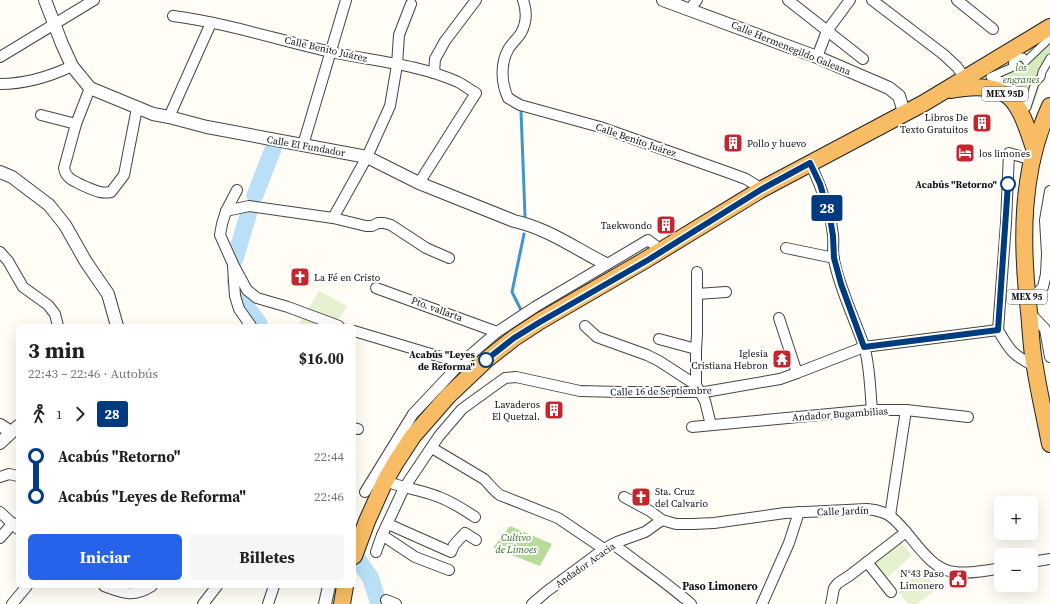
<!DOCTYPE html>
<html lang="es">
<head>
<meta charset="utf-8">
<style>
	body { margin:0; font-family:"Source Serif 4",serif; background:#f6f6f6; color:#202124; height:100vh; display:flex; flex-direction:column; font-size:15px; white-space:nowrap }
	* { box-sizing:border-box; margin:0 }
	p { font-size:13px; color:#757577 }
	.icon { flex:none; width:22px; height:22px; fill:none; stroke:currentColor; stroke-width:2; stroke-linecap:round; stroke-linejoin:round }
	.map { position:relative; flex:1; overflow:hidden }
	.details { position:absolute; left:16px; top:324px; width:340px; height:264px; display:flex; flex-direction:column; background:#fff; border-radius:6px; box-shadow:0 4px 16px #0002 }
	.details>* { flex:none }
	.badge { padding:0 8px; border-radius:3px; font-size:14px; line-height:26px }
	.buttons { position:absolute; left:994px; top:496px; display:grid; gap:8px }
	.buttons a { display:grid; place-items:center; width:44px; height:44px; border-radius:6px; background:#fff; box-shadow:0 4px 16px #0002; font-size:20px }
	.map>.badge { position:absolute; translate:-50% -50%; box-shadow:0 0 0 2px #fff }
	.legs { display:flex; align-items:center; gap:6px; height:44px; padding:0 12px; font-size:13px }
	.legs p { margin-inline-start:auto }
	.summary { display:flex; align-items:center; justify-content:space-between; height:68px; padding:0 12px }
	h1 { font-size:22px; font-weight:700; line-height:30px }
	.action { display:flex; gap:8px; margin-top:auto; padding:8px 12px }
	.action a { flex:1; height:46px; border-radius:6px; background:#2563eb; color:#fff; font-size:16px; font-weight:700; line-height:46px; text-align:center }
	.action a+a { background:#f6f6f6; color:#202124 }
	ul { padding:0 12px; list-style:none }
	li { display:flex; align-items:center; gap:14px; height:40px; font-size:15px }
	li i { display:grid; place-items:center; width:6px; height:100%; margin:0 5px; background:currentColor }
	li i::after { content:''; width:10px; height:10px; margin:-5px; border:3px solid; border-radius:50%; background:#fff }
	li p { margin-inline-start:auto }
	li:first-child i { background:linear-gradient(#0000 50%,currentColor 0) }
	li:last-child i { background:linear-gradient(currentColor 50%,#0000 0) }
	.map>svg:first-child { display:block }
	.green { fill:#d5ebbd }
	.forest { fill:#b9dc9c }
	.pitch { fill:#e6f2cf }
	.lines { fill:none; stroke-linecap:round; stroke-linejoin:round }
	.stream { stroke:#3f96cf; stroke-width:3 }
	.river { stroke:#b9e0f7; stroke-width:17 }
	.pedestrian-casing { stroke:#444; stroke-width:9 }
	.minor-casing { stroke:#444; stroke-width:12 }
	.tertiary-casing { stroke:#444; stroke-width:14 }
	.trunk-casing { stroke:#222; stroke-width:18 }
	.pedestrian { stroke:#fff; stroke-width:7 }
	.minor { stroke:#fff; stroke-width:10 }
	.tertiary { stroke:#fff; stroke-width:12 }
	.trunk { stroke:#f7bc64; stroke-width:16 }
	.line-1-casing { stroke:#fff; stroke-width:9 }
	.line-1 { stroke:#003b80; stroke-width:6 }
	.stop-1-dot { fill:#fff; stroke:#003b80; stroke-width:2 }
	.labels { text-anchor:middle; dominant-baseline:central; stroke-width:4; stroke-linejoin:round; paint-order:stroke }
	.shield { fill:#fff; stroke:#585858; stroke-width:1 }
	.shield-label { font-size:9px; font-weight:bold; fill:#111 }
	.street-label { font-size:10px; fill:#111; stroke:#fff }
	.park-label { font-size:10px; font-style:italic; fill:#2f6b1f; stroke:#fff }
	.poi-label { font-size:10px; fill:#111; stroke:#fff; text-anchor:end }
	.stop-label { font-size:10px; font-weight:bold; fill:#111; stroke:#fff; text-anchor:end }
	.neighbourhood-label { font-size:11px; font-weight:bold; fill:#111; stroke:#fff }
</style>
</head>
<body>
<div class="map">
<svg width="1050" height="604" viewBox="0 0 1050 604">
	<rect width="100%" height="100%" fill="#fffdf5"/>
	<polygon class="green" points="1050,35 1050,65 1044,75 1030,114 1003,84 984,78 972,76"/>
	<polygon class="forest" points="510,526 552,544 540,566 493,548"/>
	<g class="pitch">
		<polygon points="319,291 347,306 334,326 298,326"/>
		<polygon points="898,539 912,555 886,579 873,566"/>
		<polygon points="923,570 937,589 917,604 908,604 897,590"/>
	</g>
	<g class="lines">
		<g class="stream">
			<polyline points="521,111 525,216"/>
			<polyline points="521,310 512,292 524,234"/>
		</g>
		<g class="river">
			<polyline points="255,195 275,144"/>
			<polyline points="235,259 249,212"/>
			<path d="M235,281C237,290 243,302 249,310C253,316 257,319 260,326"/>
			<polyline points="358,560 370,577 379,604"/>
		</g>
		<defs>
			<g id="pedestrian">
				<path d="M1027,107L1024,101L1006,82L990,77L1013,67C1011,59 1016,57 1023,57L1026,61L1050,38"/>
				<polyline points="1027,107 1035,83 1041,77 1042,72 1050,58"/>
			</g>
			<g id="minor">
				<path d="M523,0C527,11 527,22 521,33C518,38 513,42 509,48C500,63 501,82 508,98L520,105L600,127L727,172L746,179L762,189"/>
				<polyline points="788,0 863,59"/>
				<polyline points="872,0 943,54 957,67 965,78"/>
				<polyline points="957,0 993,29"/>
				<polyline points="689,10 697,0"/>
				<path d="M173,16C227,23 278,40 331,52C373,61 418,64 458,82C464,85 470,90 476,93L419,183"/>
				<polyline points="0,57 94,0"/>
				<polyline points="817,57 827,31 850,0"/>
				<polyline points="434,73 435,59 445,41 476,0"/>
				<path d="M0,84C24,84 51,76 72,66"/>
				<path d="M90,88L76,124L64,168C66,179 74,181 84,186C94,190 100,194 111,192L124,175L137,108"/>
				<polyline points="41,115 76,124"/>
				<polyline points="169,117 211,23"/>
				<polyline points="303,145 346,0"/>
				<path d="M810,163C821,186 830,210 833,235C834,243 832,252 834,260C840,290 854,317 864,346C870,366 870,389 872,410"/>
				<polyline points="237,190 226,211 222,224 220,235 233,264 247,290 257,298 288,307 339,326"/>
				<polyline points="226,211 249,206 333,218 366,226 372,226 378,223 384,223 391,225 426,248 449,258"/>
				<polyline points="333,218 367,157 390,106 397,65 399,35 411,4"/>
				<polyline points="786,248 834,258"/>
				<polyline points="0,252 8,261 23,287 48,305 55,314 58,326"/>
				<polyline points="233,266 235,296 239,309 251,326"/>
				<polyline points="697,272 697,335 696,349 696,385 705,401 711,425"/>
				<polyline points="376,288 497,332"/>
				<polyline points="697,294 726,292"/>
				<polyline points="1028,303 1043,287 1046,274 1047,254 1045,220 1050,191"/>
				<polyline points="1029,312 1045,329 1050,357"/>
				<polyline points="779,318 797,373"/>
				<polyline points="585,326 597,337 647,355 659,361 696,385"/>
				<polyline points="998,330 1006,223 1009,153 1032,160"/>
				<path d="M998,330C1010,351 1013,355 1034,366"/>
				<polyline points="354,331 461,363"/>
				<polyline points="659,339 696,349"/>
				<polyline points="692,427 872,410 906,410 968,417"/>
				<polyline points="354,428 358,429"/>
				<path d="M432,448L484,479C490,485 494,491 500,495L558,518L604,549"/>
				<polyline points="0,477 9,474 18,476"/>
				<path d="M385,481C403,488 422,490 439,497C452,502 463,509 475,517"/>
				<polyline points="365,492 413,414 461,363 497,332 535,307 648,240 661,250"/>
				<path d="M624,497L650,511L662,520L676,524H693L714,523L785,513L867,509C875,510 883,511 890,516C911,531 927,570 955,572C969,574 986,571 1001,568"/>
				<polyline points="0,512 18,529"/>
				<polyline points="890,516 906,410"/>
				<polyline points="388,524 451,552 454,545 465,533 476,540"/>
				<polyline points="382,535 415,557 449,570"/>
				<polyline points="0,538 13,523"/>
				<path d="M613,544C639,564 666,582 691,604"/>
				<polyline points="376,552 382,535 404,488 439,436 462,409 505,378 516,377 580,391 620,392 705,392 780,379 797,373 864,347 998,330"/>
				<polyline points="867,562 891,592"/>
				<polyline points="1031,562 1050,559"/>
				<path d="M104,586C123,593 133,598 152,586"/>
				<polyline points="386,600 396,604"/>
				<polyline points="12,604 27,586"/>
				<polyline points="203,604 217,586"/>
				<polyline points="268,604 274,586"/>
				<polyline points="532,604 546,592 604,549 617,542 645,532 662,520"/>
				<polyline points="762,604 789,543 799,512"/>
				<polyline points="831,604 834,588 838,583 849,576 906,532"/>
			</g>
			<g id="tertiary">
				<path d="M45,0L62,44L72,66L90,88L153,114L169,117L207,127L367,157L419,183L514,221C547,228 576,249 606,264"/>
				<polyline points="663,0 817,57 889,88 899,96 904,112"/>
				<polyline points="0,172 12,177 49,205 65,225 86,262 108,294 117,326"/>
				<polyline points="0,425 11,432"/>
				<polyline points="0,443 18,426"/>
				<polyline points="325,604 329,586"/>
			</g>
			<g id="trunk">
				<path d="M951,90C972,86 1003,83 1016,105C1025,118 1029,134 1034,148"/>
				<path d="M1050,106C1020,171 1021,243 1029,312C1031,330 1031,349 1035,367C1039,393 1045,418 1050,444"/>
				<polyline points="354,556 367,521 385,481 396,462 413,436 448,396 486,360 514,338 540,321 647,259 762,189 924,103 1050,27"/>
				<polyline points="342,604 345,586"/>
			</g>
		</defs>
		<use href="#pedestrian" class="pedestrian-casing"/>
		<use href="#minor" class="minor-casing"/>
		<use href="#tertiary" class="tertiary-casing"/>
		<use href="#trunk" class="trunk-casing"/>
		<use href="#pedestrian" class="pedestrian"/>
		<use href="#minor" class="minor"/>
		<use href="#tertiary" class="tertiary"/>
		<use href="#trunk" class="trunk"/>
	</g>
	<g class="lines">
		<defs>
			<polyline id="line-1" points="486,360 514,338 540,322 648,260 762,189 810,163 820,184 830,218 833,236 834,258 841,284 864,347 998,330 1008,184"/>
		</defs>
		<use href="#line-1" class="line-1-casing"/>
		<use href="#line-1" class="line-1"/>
	</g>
	<defs>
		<symbol id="building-square" viewBox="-11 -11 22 22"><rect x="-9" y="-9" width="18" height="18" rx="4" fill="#c4262e" stroke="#fff"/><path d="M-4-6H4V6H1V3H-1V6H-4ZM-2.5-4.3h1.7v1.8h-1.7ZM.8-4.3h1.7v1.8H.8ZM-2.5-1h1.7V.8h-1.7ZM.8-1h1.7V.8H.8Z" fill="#fff"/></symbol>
		<symbol id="hotel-square" viewBox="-11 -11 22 22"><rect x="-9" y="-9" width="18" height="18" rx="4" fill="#c4262e" stroke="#fff"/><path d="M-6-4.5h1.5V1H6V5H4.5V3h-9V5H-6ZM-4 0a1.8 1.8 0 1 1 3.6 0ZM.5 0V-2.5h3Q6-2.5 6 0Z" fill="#fff"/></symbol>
		<symbol id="church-square" viewBox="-11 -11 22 22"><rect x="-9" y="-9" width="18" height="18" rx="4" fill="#c4262e" stroke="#fff"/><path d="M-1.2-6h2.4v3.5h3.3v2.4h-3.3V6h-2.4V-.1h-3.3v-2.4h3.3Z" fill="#fff"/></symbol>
		<symbol id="temple-square" viewBox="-11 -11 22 22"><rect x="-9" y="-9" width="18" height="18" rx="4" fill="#c4262e" stroke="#fff"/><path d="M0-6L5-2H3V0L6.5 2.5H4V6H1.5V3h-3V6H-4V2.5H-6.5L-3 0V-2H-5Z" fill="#fff"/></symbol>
		<symbol id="civic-square" viewBox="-11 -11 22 22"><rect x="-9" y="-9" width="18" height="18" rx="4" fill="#c4262e" stroke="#fff"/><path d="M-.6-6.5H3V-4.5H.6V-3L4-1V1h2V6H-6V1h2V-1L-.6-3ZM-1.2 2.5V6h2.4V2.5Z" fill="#fff"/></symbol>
	</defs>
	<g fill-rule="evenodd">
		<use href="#building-square" x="971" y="112" width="22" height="22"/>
		<use href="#building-square" x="722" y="132" width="22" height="22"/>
		<use href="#hotel-square" x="954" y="142" width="22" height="22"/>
		<use href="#building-square" x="655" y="214" width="22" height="22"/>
		<use href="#church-square" x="289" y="266" width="22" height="22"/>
		<use href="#temple-square" x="771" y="348" width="22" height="22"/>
		<use href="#building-square" x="543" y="399" width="22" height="22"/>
		<use href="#church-square" x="630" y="486" width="22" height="22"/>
		<use href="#civic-square" x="947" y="568" width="22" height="22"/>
	</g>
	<g class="stop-1-dot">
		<circle cx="1008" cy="184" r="7"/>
		<circle cx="486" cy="360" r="7"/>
	</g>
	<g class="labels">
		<g class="shield">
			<rect x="982" y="87" width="46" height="14" rx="3"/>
			<rect x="1007" y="290" width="40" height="14" rx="3"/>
		</g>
		<g class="shield-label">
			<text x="1005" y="94">MEX 95D</text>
			<text x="1027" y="297">MEX 95</text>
		</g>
		<g class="street-label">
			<text transform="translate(791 48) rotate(22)">Calle Hermenegildo Galeana</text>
			<text transform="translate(326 49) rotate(13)">Calle Benito Juárez</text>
			<text transform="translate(636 140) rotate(19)">Calle Benito Juárez</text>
			<text transform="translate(306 146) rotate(10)">Calle El Fundador</text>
			<text transform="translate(437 309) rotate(20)">Pto. vallarta</text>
			<text transform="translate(661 391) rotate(-1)">Calle 16 de Septiembre</text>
			<text transform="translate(840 414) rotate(-4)">Andador Bugambilias</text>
			<text transform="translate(843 511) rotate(-2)">Calle Jardín</text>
			<text transform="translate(585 565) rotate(-35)">Andador Acacia</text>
		</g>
		<g class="park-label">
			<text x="1021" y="67">los<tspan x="1021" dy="12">engranes</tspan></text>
			<text x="516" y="537">Cultivo<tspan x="516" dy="12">de Limoes</tspan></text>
		</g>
		<g class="poi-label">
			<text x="968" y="117">Libros De<tspan x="968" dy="12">Texto Gratuitos</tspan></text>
			<text x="747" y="143" text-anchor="start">Pollo y huevo</text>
			<text x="979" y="153" text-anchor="start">los limones</text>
			<text x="652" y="225">Taekwondo</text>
			<text x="314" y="277" text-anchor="start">La Fé en Cristo</text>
			<text x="768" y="353">Iglesia<tspan x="768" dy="12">Cristiana Hebron</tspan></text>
			<text x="540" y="404">Lavaderos<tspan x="540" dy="12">El Quetzal.</tspan></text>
			<text x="655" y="491" text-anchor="start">Sta. Cruz<tspan x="655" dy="12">del Calvario</tspan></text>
			<text x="944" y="573">N°43 Paso<tspan x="944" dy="12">Limonero</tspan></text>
		</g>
		<g class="stop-label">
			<text x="997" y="184">Acabús "Retorno"</text>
			<text x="475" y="354">Acabús "Leyes<tspan x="475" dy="12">de Reforma"</tspan></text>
		</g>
		<g class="neighbourhood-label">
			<text x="720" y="586">Paso Limonero</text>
		</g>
	</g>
</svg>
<div class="buttons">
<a>+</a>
<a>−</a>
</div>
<b class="badge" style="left:827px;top:208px;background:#003b80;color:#fff">28</b>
<section class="details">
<div class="summary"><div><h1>3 min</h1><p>22:43 – 22:46 · Autobús</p></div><b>$16.00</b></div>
<div class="legs"><svg class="icon" aria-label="walk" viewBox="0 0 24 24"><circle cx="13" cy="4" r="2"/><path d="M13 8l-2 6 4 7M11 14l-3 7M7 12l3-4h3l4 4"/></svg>1<svg class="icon" aria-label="forward" viewBox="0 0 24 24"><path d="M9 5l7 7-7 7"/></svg><b class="badge" style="background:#003b80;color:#fff">28</b></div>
<ul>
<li><i style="color:#003b80"></i><b>Acabús &quot;Retorno&quot;</b><p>22:44</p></li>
<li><i style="color:#003b80"></i><b>Acabús &quot;Leyes de Reforma&quot;</b><p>22:46</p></li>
</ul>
<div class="action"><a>Iniciar</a><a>Billetes</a></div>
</section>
</div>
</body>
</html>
